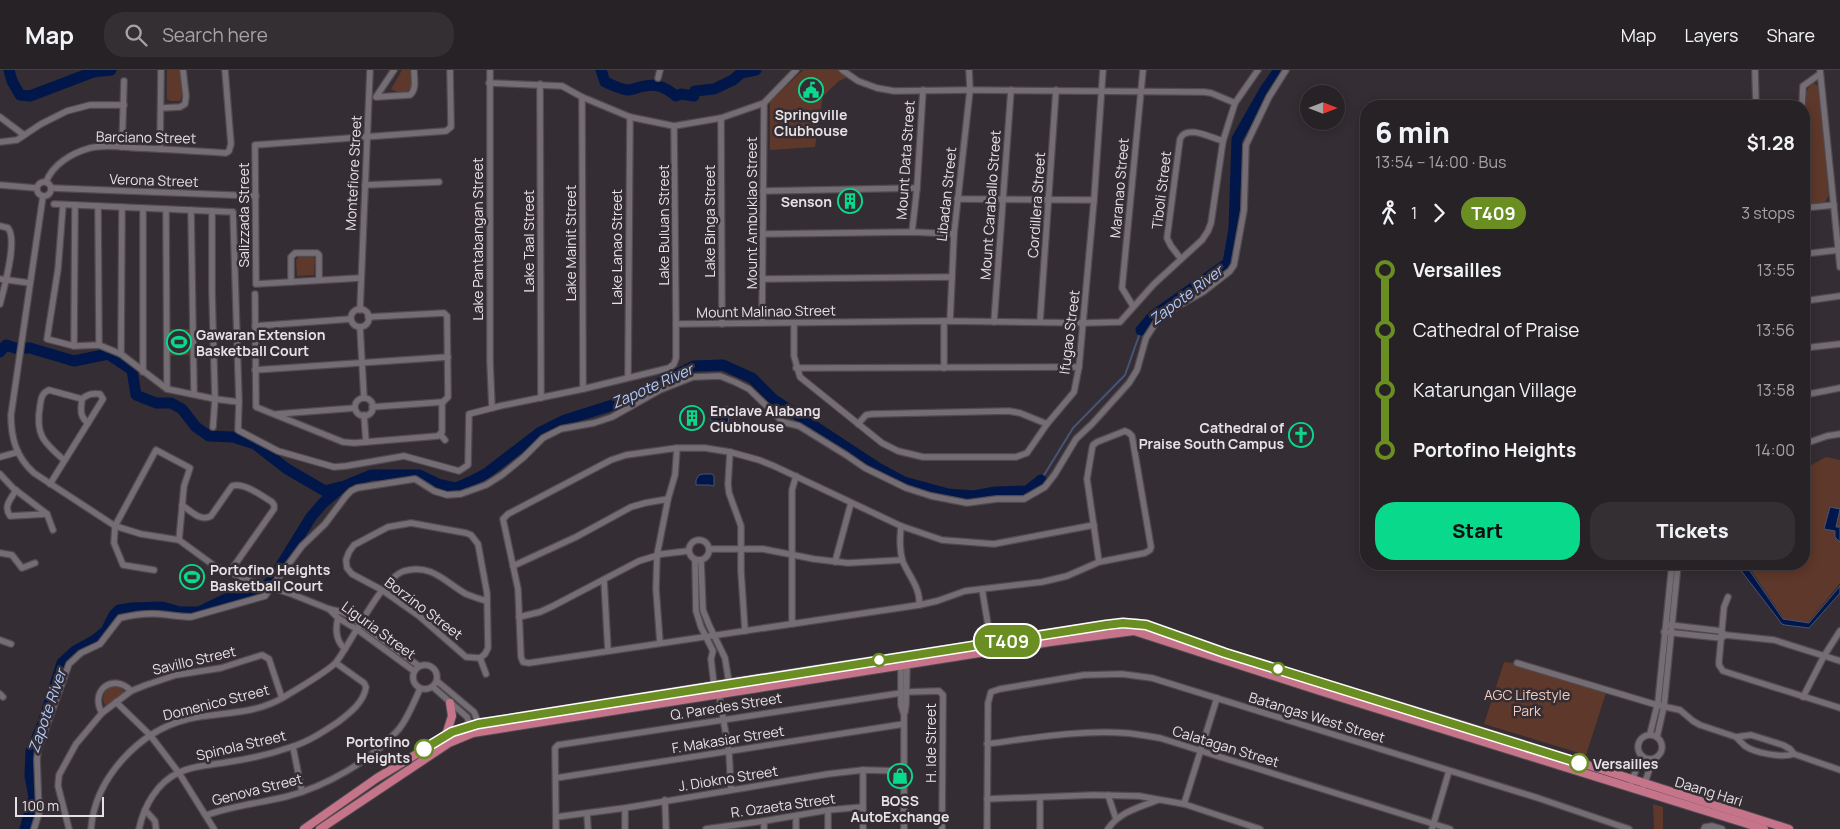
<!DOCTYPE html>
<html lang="en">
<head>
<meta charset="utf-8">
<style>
	body { margin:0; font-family:Manrope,sans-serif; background:#332f32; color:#f1f3f6; height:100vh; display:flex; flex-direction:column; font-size:19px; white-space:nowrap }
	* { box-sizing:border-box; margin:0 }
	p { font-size:16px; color:#a4a4a7 }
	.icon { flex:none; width:28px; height:28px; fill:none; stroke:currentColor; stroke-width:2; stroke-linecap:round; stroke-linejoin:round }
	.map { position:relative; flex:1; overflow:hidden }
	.sheet { position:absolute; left:1360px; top:30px; width:450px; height:470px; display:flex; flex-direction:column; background:#272226; border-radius:20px; box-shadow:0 2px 12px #0003,0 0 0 1px #433f43 }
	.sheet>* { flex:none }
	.badge { padding:0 10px; border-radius:16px; font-size:18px; line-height:32px }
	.needle { width:32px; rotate:90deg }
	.fabs { position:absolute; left:1300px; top:15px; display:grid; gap:10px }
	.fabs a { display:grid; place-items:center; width:45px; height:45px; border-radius:50%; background:#272226; box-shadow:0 2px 12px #0003,0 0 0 1px #433f43; font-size:25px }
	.scale { position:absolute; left:15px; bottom:12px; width:89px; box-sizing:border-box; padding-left:5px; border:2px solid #e6e1e5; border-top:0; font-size:14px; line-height:18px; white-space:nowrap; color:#e6e1e5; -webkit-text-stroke:4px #342d33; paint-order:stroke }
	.map>.badge { position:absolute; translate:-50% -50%; box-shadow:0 0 0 2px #fff }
	.legs { display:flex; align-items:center; gap:8px; height:55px; padding:0 15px; font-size:16px }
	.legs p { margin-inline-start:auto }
	.head { display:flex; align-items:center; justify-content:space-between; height:85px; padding:0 15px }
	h1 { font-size:28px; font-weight:800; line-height:38px }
	.action { display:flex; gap:10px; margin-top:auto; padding:10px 15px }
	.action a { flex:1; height:58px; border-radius:20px; background:#09d98b; color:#111; font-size:20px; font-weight:800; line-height:58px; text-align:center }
	.action a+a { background:#332f32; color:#f1f3f6 }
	ul { padding:0 15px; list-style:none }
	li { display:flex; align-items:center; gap:18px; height:60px; font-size:19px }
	li i { display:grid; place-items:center; width:8px; height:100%; margin:0 6px; background:currentColor }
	li i::after { content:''; width:12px; height:12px; margin:-6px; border:4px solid; border-radius:50%; background:#272226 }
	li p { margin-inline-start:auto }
	li:first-child i { background:linear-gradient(#0000 50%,currentColor 0) }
	li:last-child i { background:linear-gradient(currentColor 50%,#0000 0) }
	header { display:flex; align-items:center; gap:30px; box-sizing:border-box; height:70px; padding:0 25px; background:#272226; border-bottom:1px solid #433f43 }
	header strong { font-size:24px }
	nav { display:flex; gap:28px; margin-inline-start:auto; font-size:18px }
	.search { width:350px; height:45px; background:#332f32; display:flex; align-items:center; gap:12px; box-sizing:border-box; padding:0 18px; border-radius:20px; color:#a4a4a7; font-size:19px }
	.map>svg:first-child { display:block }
	.green { fill:#5e382a }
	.water { fill:#021749; stroke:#465478 }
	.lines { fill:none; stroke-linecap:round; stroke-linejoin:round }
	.stream { stroke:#465478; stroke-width:2 }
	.river { stroke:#021749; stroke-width:11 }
	.minor-casing { stroke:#514a50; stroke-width:8 }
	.major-casing { stroke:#514a50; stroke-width:10 }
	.minor { stroke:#756d74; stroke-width:5.5 }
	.major { stroke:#c5748a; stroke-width:8 }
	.minor-bridge-casing { stroke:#514a50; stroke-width:8; stroke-linecap:butt }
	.minor-bridge { stroke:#756d74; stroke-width:5.5 }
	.line-1-casing { stroke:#fff; stroke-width:11 }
	.line-1 { stroke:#6b8e23; stroke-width:8 }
	.stop-1-dot { fill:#fff; stroke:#6b8e23; stroke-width:2.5 }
	.labels { text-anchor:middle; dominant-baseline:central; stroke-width:5; stroke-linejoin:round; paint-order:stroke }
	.poi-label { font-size:14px; font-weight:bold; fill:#e6e1e5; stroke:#342d33; text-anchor:start }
	.street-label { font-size:14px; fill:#e6e1e5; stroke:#342d33 }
	.park-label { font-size:14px; fill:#f2c9ba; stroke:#342d33 }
	.stop-label { font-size:14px; font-weight:bold; fill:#e6e1e5; stroke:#342d33; text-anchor:end }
	.water-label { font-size:15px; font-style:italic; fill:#b0cbfd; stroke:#342d33 }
</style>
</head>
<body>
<header>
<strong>Map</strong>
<div class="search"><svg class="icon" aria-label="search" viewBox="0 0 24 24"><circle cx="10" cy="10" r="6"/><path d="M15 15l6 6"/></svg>Search here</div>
<nav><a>Map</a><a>Layers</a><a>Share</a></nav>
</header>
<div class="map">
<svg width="1840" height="759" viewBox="0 0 1840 759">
	<rect width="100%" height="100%" fill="#342d33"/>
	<g class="green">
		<polygon points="167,0 180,0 182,26 180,31 170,31 167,29"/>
		<polygon points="402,0 411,0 412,17 406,22 397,22 391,19"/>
		<polygon points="803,0 839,0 848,7 839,11 823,26 815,77 770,80 770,32"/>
		<polygon points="1814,13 1818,16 1829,125 1825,132 1805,134 1804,68 1806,24 1808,18"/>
		<polygon points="299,186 312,186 315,188 314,205 297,206 296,190"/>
		<polygon points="169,259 189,259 189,285 169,286"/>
		<polygon points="1826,387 1840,390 1840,513 1808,553 1784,549 1747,494 1804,494 1804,399"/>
		<polygon points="1504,592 1523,594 1606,623 1586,685 1484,654"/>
		<path d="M116,616L122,619L124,622L110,634L105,635C100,626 106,617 116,616Z"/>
		<polygon points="1653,734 1663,737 1663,759 1654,759"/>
	</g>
	<g class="water">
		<polygon points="724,336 730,337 728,353 710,350 711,345 722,346"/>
		<polygon points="703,404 712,404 714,406 714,416 709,415 696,415 696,410 699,405"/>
		<polygon points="1830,437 1840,439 1836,457 1840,457 1840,472 1835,467 1835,461 1824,459"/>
		<polygon points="1716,494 1745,494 1783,549 1809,553 1840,516 1840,523 1809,558 1785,555 1782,554 1739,498"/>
	</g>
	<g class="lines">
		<polyline class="stream" points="1041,410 1073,358 1125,305 1141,260"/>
		<g class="river">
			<polyline points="9,0 12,11 20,25 30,26 93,2 111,0"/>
			<path d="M601,0L605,12C612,15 620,19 628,20C632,20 636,18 640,17C655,13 664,16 676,26L681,24L694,26L695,21L714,19L733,10L741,3L756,0"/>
			<polyline points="1141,260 1153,246 1228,193 1234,159 1237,69 1265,20 1279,0"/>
			<polyline points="0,282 6,275 15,278 30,278 74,291 108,284 132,300 136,325 156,333 171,333 182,339 196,357 209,366 233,367 255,374 287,399 325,421 340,417"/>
			<polyline points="25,759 34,727 30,706 31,681 42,656 62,593 75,581 95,570 106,561 114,545 119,540 132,538 162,537 180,542 199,542 226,529 260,522 272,510 311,447 323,433 342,417 371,405 419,405 438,414 456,418 472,411 487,403 539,363 565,350 622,332 694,296 723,295 752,308 773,329 878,398 904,412 948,424 974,426 995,422 1027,421 1041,410"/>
		</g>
		<defs>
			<g id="minor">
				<polyline points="490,0 490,292 492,338"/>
				<polyline points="842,0 858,11 877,18 894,21 970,20 1204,22 1211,23 1235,33"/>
				<polyline points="1755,0 1756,36"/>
				<polyline points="1820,0 1840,197"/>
				<polyline points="658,8 660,0"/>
				<polyline points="489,13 562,16 582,27 630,47 674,56 721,48 764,33 796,0"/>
				<polyline points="540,14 541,328"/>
				<polyline points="376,27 394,0"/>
				<path d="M377,27L410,25C417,19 414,9 414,0"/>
				<polyline points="582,27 583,319"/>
				<polyline points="1802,36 1803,16 1820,4"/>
				<polyline points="161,38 180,37 185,34 186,26 183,0"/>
				<polyline points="0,47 24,65"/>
				<polyline points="721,48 722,254"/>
				<polyline points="674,56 676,254"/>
				<polyline points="0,72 17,70 41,54 67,41 90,35 124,35"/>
				<polyline points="122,77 124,11"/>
				<polyline points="160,79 161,0"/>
				<circle cx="44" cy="119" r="7"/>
				<path d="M46,112C53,94 72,83 90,78C105,74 122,77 137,78C166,79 196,81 226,83L229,81L231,74L225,0"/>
				<polyline points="0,115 36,118"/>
				<polyline points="365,115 439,112"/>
				<polyline points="51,118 256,126"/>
				<polyline points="763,121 917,118"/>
				<path d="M43,126L11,345C11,368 16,387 34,403L115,456L141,464L179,470L216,497L256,513"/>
				<polyline points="957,129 1094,130"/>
				<polyline points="54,134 233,142 239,332 238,360 278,381 334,397 346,396 404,386 459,401 468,395 469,344 500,336 583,319 669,298 674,294 676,288 676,254 944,251 1084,253 1120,252 1154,214 1202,170 1208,161 1211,153 1223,71 1235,33 1258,0"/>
				<polyline points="63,135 58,199 47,269 74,276 99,275 121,284 167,319 215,329 239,332"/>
				<polyline points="98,136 99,275"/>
				<polyline points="143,138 143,302"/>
				<polyline points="1804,138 1834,135"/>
				<polyline points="166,139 167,319"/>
				<polyline points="191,140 194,324"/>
				<polyline points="212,141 212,222 215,329 213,357"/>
				<path d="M0,156L8,158C18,170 4,218 0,234"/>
				<polyline points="912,162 917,118 923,20"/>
				<polyline points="763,164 912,162 954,164"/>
				<polyline points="1804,184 1838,180"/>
				<path d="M1181,189L1171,176L1167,168L1180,69C1186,54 1212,68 1223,71"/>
				<polyline points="360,208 256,214 255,75 446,61 451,57 451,53 450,0"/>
				<polyline points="0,209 30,213"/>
				<polyline points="763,209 952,207"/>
				<polyline points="291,212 291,187 295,183 317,183 319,185 319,210"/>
				<polyline points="255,224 256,337 343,372 354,373 438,366 442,362 442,333 448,327 447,246 444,243 368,247"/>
				<polyline points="1804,231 1840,226"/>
				<polyline points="1133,236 1122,218 1143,0"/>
				<circle cx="360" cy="248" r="9"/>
				<polyline points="360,240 370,0"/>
				<polyline points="950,251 954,164 970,20 969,0"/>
				<polyline points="762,252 764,33"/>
				<polyline points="994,252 1011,20"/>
				<polyline points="1040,252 1056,20"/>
				<polyline points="794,253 794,286 800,307 882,373 898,381 923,387 1016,387 1027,383 1047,354 1074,322 1079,297 1094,130 1103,0"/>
				<polyline points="255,256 351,249"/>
				<polyline points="360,257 364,328"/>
				<polyline points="74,276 75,135"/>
				<polyline points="1804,278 1840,274"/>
				<polyline points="121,284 122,137"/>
				<polyline points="796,298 1079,297"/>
				<polyline points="944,298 944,251"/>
				<polyline points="255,300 448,287"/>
				<polyline points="628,307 630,47"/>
				<polyline points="1804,325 1840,318"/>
				<circle cx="364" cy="337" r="9"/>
				<path d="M82,329C81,339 79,346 88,353"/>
				<polyline points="372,337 443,332"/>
				<polyline points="277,344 355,338"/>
				<polyline points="364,345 366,372"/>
				<polyline points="858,354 866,345 872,344 1009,341 1020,343 1047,354"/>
				<polygon points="1125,361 1129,363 1132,366 1151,477 1150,480 1145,483 1099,492 1087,409 1092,379 1093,375 1097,372"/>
				<polyline points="440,364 445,370"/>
				<polyline points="1804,374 1827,366 1840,364"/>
				<polyline points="730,382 728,414 729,423 741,456 741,501 745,561"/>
				<polyline points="0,387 18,382"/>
				<path d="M64,390C43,372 35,364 40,336C41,328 42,323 49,320L82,329"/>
				<polyline points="0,404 13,418 47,444 53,460"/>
				<path d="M50,414L103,329L100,324C92,323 88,324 82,329"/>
				<path d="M16,420C11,429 3,436 10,446L47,444"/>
				<path d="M182,435C191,441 200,452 211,446L232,416C244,412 262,426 272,432L274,435V439L229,503"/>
				<polygon points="411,453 466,463 471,465 478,474 487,523 488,578 485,584 480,588 466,587 419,546 382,520 352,504 347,498 346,490 349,482 354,475 388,457"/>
				<polyline points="1094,455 994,474 942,470 901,456 774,396 759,390 730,382 705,378 677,378 626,385 611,390 508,444 503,449 518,519 521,587 523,592 529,593 919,535 937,531 965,521 1042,512 1067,506 1099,492"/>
				<path d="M901,456C900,468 899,480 903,492C909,506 921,519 919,535"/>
				<circle cx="699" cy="480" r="10"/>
				<polyline points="709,479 763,479 814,489 848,493 902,490"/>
				<polyline points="0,483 12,485 22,498 35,493"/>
				<polyline points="695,490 696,541 701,557 713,581 711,589 714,615"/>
				<polyline points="701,490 703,540 709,555 725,588 729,613"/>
				<polyline points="835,492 851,433"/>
				<polyline points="513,496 576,467 631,437 645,433 668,429"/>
				<polyline points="154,500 123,495 114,473 115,456 156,380 190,398 184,416 179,470"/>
				<polyline points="604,510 608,581"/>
				<polyline points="982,519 991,573"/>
				<polyline points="289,523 329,539 342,542 348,545 419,596"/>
				<polyline points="1728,527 1724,537 1719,591 1719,595 1723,601 1840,638"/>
				<polyline points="329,539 338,548 358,560 414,601"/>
				<polyline points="519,547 540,542 553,536 639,491 662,484 688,481"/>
				<path d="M338,548C335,560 336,571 345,579"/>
				<polyline points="792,554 792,420 796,406"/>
				<polyline points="1670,555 1721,561 1724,564"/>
				<polyline points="1664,562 1721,568 1726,565 1774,570 1840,591"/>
				<polyline points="0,570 11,574"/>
				<polyline points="660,573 656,519 657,485 668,429 675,405 677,378"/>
				<polyline points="480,588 486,604"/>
				<polyline points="1517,593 1657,635 1680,640 1693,651 1700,655 1736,667 1751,665 1783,675 1790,679 1794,684"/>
				<circle cx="425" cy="607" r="12"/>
				<polyline points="901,596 901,635 904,645 904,759"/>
				<polyline points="437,611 474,642 480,657"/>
				<polyline points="433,617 467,647 471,659"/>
				<polyline points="906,622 939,621 943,625 942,759"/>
				<polyline points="0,624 3,627"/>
				<polyline points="719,625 729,682 731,720"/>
				<polyline points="1803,627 1824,586 1840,561"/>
				<polyline points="116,632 150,665 179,703 214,759"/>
				<polyline points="905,642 906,635 907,595"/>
				<path d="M102,643C89,621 113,602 131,621"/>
				<polyline points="1650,664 1658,632 1672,494"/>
				<circle cx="1650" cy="677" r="12"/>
				<polyline points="1657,667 1664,636 1678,494"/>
				<path d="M1736,667C1739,670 1742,673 1745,676C1755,683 1782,688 1794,684L1840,700"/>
				<path d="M987,674C1033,668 1079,660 1125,663C1137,664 1148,666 1160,668L1450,759"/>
				<polyline points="293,677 302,722"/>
				<polyline points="556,708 904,654"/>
				<polyline points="1630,717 1641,685"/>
				<polyline points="1642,721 1653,689"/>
				<polyline points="1108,725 1116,749"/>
				<polyline points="987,729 1094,725 1139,726 1184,734 1260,759"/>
				<polyline points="665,730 666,759"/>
				<polyline points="1184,734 1217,628"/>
				<polyline points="625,738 625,759"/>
				<polyline points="145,740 155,751 156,759"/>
				<polyline points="828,740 828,759"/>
				<polyline points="587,744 588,759"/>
				<path d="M207,745C232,736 259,733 285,727C325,717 371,691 399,659C408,648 414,632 420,619"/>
				<polyline points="796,746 796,759"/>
				<polyline points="556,747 625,738 828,704 863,700 904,701"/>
				<polyline points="764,751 764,759"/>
				<path d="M34,759L39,743L37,689L38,680L69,594L81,583L100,574L120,548C133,545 147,543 159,544C170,545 180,547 191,547L265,526L302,476L325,454L346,426L351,421L357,418L415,409L434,421L447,425L461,424L486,415L502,405L524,387L543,368L561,359L594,353L612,347L660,320L693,307L720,306L735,312L749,319L783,352L799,356L846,385L865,398L906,418L931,426L967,433L997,429H1024L1045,417L1055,404L1076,369L1092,354L1129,313L1137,300L1146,268L1160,246L1203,222L1230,201L1234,195L1244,140L1246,75L1269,27L1286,0"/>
				<polyline points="69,759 58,716 59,705 76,674 102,643 131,621 146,615 176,605 221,598 262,585 269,589 282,628"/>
				<path d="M91,759C95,708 139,661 188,649C220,642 255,645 284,627C294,621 332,599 337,591C352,571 382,508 404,501C432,493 446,513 466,524C473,527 480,529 487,531"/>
				<path d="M139,759C144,736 157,712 180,702C195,695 212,695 228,692C249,689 271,684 291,677C308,672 323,662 338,652C350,643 364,632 366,617L364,613L336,593"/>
				<polyline points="556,759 555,678 558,675 901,623"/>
				<polyline points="706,759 764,751 828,740 863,737"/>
				<polyline points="863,759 863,700"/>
				<polyline points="987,759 988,633 991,622 1000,619 1084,605 1122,604 1152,608 1538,728 1629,759"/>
				<polyline points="1040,759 1040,728"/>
				<path d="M1108,759C1119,742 1140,737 1158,730"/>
				<polyline points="1432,759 1449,701"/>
				<polyline points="1704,759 1705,757 1712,756 1722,759"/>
			</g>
			<g id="major">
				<polyline points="446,665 452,646 450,633"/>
				<polyline points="304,759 377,708 453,662 470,655 729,613 1106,555 1135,553 1146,555 1225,583 1465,656 1789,759"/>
				<polyline points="320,759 449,673 473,663 1050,572 1134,561 1320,621 1764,759"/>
			</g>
		</defs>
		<use href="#minor" class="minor-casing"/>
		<use href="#major" class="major-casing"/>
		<use href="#minor" class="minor"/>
		<use href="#major" class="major"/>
		<defs>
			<polyline id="minor-bridge" points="256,513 289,523"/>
		</defs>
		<use href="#minor-bridge" class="minor-bridge-casing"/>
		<use href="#minor-bridge" class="minor-bridge"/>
	</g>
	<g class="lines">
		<defs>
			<polyline id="line-1" points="424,679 452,662 478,654 1106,555 1123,553 1146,555 1225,583 1579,693"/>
		</defs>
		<use href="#line-1" class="line-1-casing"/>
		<use href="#line-1" class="line-1"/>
	</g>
	<defs>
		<symbol id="civic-ring" viewBox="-11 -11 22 22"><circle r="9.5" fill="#342d33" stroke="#09d98b" stroke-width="1.5"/><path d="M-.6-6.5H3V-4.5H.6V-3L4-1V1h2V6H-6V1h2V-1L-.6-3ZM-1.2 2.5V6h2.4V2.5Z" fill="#09d98b"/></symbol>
		<symbol id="building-ring" viewBox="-11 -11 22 22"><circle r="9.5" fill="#342d33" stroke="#09d98b" stroke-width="1.5"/><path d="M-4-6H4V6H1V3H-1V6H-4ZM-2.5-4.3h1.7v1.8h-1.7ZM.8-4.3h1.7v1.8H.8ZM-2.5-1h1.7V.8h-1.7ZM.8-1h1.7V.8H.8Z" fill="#09d98b"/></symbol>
		<symbol id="stadium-ring" viewBox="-11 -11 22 22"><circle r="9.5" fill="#342d33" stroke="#09d98b" stroke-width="1.5"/><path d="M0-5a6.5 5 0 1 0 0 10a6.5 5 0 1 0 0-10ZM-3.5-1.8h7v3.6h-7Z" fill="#09d98b"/></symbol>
		<symbol id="church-ring" viewBox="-11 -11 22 22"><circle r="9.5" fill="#342d33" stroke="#09d98b" stroke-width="1.5"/><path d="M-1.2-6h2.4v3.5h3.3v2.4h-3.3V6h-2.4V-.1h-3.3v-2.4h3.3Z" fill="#09d98b"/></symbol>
		<symbol id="shop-ring" viewBox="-11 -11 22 22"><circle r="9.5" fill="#342d33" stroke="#09d98b" stroke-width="1.5"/><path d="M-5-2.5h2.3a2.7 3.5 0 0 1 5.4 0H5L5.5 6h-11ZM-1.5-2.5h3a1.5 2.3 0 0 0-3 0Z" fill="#09d98b"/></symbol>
	</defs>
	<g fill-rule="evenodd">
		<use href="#civic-ring" x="797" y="6" width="28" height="28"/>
		<use href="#building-ring" x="836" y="117" width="28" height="28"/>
		<use href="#stadium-ring" x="165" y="258" width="28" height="28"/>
		<use href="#building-ring" x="678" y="334" width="28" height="28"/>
		<use href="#church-ring" x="1287" y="351" width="28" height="28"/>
		<use href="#stadium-ring" x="178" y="493" width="28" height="28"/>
		<use href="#shop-ring" x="886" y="692" width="28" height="28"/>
	</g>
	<g class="stop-1-dot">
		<circle cx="879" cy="590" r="6"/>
		<circle cx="1278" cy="599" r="6"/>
		<circle cx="424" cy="679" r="9"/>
		<circle cx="1579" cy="693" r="9"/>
	</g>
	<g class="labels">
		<g class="poi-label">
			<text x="811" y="44" text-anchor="middle">Springville<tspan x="811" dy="16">Clubhouse</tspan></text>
			<text x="832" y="131" text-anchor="end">Senson</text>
			<text x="196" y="264">Gawaran Extension<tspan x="196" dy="16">Basketball Court</tspan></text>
			<text x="710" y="340">Enclave Alabang<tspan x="710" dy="16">Clubhouse</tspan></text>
			<text x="1284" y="357" text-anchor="end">Cathedral of<tspan x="1284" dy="16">Praise South Campus</tspan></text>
			<text x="210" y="499">Portofino Heights<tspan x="210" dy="16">Basketball Court</tspan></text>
			<text x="900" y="730" text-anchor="middle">BOSS<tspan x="900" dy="16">AutoExchange</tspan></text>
		</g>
		<g class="street-label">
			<text transform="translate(146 67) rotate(1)">Barciano Street</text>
			<text transform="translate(905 90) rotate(-86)">Mount Data Street</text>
			<text transform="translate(353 103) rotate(-87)">Montefiore Street</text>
			<text transform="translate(154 110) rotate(2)">Verona Street</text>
			<text transform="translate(1119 118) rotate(-85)">Maranao Street</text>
			<text transform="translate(1161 120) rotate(-83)">Tiboli Street</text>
			<text transform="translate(946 124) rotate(-84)">Libadan Street</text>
			<text transform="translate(990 135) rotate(-86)">Mount Caraballo Street</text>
			<text transform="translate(1036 135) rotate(-86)">Cordillera Street</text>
			<text transform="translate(751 143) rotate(-90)">Mount Ambuklao Street</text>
			<text transform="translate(243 145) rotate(-90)">Salizzada Street</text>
			<text transform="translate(709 151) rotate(-90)">Lake Binga Street</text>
			<text transform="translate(663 155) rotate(-90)">Lake Buluan Street</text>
			<text transform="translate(477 169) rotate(-90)">Lake Pantabangan Street</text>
			<text transform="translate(528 171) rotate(-90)">Lake Taal Street</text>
			<text transform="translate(570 173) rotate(-90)">Lake Mainit Street</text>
			<text transform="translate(616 177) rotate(-90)">Lake Lanao Street</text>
			<text transform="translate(766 241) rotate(-1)">Mount Malinao Street</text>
			<text transform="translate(1069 262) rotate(-83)">Ifugao Street</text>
			<text transform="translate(424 538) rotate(37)">Borzino Street</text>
			<text transform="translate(379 560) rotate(36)">Liguria Street</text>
			<text transform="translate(194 590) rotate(-13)">Savillo Street</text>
			<text transform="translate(216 632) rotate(-14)">Domenico Street</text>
			<text transform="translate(726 636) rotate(-9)">Q. Paredes Street</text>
			<text transform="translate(1317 647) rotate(17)">Batangas West Street</text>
			<text transform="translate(728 669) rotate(-9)">F. Makasiar Street</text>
			<text transform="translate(930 673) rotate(-90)">H. Ide Street</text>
			<text transform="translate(241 675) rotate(-13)">Spinola Street</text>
			<text transform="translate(1226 676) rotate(17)">Calatagan Street</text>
			<text transform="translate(728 708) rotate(-9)">J. Diokno Street</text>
			<text transform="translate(257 719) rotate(-14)">Genova Street</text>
			<text transform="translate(1709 721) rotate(17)">Daang Hari</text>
			<text transform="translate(783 735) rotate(-8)">R. Ozaeta Street</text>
		</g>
		<g class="park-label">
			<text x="1527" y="624">AGC Lifestyle<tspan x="1527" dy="16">Park</tspan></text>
		</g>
		<g class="stop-label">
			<text x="410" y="671">Portofino<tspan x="410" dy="16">Heights</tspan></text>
			<text x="1593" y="693" text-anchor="start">Versailles</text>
		</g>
		<g class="water-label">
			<text transform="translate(1186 225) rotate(-37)">Zapote River</text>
			<text transform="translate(652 316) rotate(-24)">Zapote River</text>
			<text transform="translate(47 641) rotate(-71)">Zapote River</text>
		</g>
	</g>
</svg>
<div class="fabs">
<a><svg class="needle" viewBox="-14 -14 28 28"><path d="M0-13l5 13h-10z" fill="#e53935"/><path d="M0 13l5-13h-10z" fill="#a4a4a7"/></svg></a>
</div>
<div class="scale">100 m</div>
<b class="badge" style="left:1007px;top:571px;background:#6b8e23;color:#fff">T409</b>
<section class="sheet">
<div class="head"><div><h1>6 min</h1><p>13:54 – 14:00 · Bus</p></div><b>$1.28</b></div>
<div class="legs"><svg class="icon" aria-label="walk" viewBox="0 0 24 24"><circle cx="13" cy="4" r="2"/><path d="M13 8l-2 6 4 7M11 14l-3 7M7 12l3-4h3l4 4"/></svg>1<svg class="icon" aria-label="forward" viewBox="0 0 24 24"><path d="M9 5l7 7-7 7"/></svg><b class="badge" style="background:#6b8e23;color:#fff">T409</b><p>3 stops</p></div>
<ul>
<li><i style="color:#6b8e23"></i><b>Versailles</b><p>13:55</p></li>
<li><i style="color:#6b8e23"></i><span>Cathedral of Praise</span><p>13:56</p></li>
<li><i style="color:#6b8e23"></i><span>Katarungan Village</span><p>13:58</p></li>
<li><i style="color:#6b8e23"></i><b>Portofino Heights</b><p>14:00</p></li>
</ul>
<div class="action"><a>Start</a><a>Tickets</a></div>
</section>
</div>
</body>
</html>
